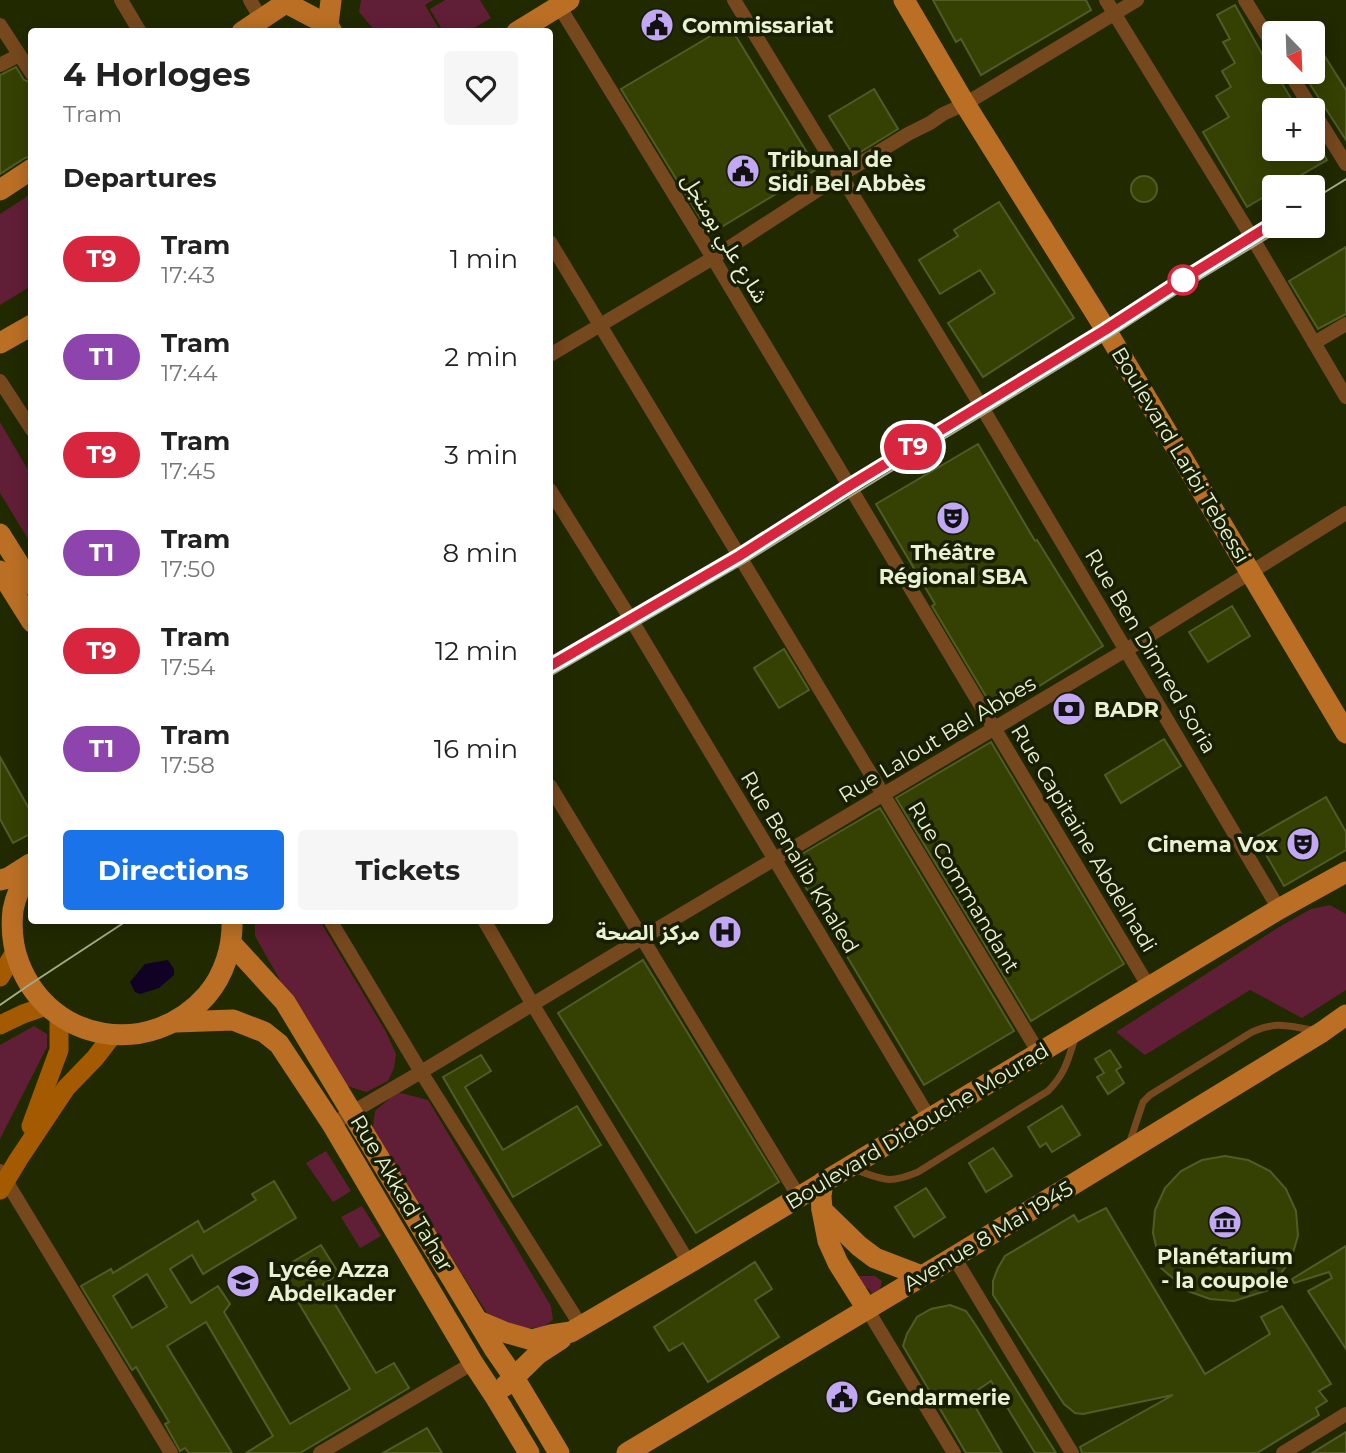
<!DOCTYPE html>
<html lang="en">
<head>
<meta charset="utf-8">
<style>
	body { margin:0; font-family:Montserrat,"Noto Sans Arabic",sans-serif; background:#f6f6f6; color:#222; height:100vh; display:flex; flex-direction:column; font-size:26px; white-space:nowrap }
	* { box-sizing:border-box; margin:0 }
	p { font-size:23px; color:#767676 }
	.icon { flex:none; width:38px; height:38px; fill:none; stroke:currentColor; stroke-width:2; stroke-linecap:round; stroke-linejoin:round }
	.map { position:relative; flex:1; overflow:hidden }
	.drawer { position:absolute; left:28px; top:28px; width:525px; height:896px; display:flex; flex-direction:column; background:#fff; border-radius:7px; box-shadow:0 4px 18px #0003 }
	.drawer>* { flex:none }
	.badge { padding:0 14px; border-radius:23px; font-size:24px; line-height:46px }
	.needle { width:46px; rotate:157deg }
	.controls { position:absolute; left:1262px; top:21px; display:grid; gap:14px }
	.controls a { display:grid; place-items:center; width:63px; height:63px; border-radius:7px; background:#fff; box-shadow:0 4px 18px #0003; font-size:35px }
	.map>.badge { position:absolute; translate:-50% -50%; box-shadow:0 0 0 4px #fff }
	h2 { padding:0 35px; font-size:26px; line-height:63px }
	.round { display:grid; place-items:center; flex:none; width:74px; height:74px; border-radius:7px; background:#f6f6f6 }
	.summary { display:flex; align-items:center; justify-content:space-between; height:119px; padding:0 35px }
	h1 { font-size:33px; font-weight:700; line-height:52px }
	.primary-button { display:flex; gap:14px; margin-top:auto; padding:14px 35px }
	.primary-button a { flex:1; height:80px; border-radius:7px; background:#1a73e8; color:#fff; font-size:28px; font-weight:700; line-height:80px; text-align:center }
	.primary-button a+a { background:#f6f6f6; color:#222 }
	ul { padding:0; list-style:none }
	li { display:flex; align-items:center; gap:21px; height:98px; padding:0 35px }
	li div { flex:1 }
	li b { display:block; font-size:26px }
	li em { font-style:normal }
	li .badge { min-width:77px; font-weight:700; text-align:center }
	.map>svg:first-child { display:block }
	.green { fill:#611e37 }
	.water { fill:#110125 }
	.building { fill:#354102; stroke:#505c24; stroke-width:2; fill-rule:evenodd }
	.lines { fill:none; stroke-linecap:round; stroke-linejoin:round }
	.lane { stroke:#76481e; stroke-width:7 }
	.street { stroke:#76481e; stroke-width:14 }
	.secondary { stroke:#a35a00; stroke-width:19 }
	.primary { stroke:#ba6f24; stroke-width:21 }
	.tram { stroke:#a2ab88; stroke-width:2 }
	.line-casing { stroke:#fff; stroke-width:16 }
	.line { stroke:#d7263d; stroke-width:10 }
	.stop-dot { fill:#fff; stroke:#d7263d; stroke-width:3.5 }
	.labels { text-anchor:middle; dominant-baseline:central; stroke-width:7; stroke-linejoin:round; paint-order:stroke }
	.poi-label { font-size:21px; font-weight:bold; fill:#e8f1d2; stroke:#181e02; text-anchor:start }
	.street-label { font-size:21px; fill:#e8f1d2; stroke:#181e02 }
</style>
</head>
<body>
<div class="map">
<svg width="1346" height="1453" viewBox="0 0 1346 1453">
	<rect width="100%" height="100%" fill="#212900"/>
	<g class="green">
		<polygon points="361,0 433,0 425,5 440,31 375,31 359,12"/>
		<polygon points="445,0 480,0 491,18 469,31 443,31 430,9"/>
		<polygon points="31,194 31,286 0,305 0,214"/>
		<polygon points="0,422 31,475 31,544 0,493"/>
		<polygon points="1330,905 1346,914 1346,990 1302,1018 1250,990 1145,1055 1116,1032 1279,927 1311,909"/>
		<polygon points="255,921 320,921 386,1032 396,1054 394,1068 388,1081 366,1092 344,1085 298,1012 255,936"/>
		<polygon points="34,1026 47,1034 47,1047 0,1139 0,1045"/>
		<polygon points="397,1092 428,1100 551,1306 553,1320 543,1327 520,1329 487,1313 372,1133 375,1111"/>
		<polygon points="326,1151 351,1191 333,1202 306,1163"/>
		<polygon points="362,1206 381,1236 360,1248 341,1217"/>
		<polygon points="857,1276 875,1276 882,1281 880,1289 872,1294 869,1289 862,1286"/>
	</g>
	<polygon class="water" points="168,960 174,969 174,975 159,988 140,994 135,992 130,982 145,964"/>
	<g class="building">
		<polygon points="933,0 1086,0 1091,10 981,75 961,39 956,42"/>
		<polygon points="1235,5 1272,72 1275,72 1298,110 1274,110 1274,149 1321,149 1327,160 1280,187 1274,187 1274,191 1247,207 1203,132 1229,117 1216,96 1231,87 1222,71 1235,63 1223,42 1230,39 1217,15"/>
		<polygon points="729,25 817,169 710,234 621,89"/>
		<polygon points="1324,55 1346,90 1346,140 1302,72 1312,72 1312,62"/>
		<polygon points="16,67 24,80 32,83 32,156 25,158 0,174 0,75"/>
		<polygon points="874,89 898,129 854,156 829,116"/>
		<circle cx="1144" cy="189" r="13"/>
		<polygon points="999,202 1074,318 983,377 948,323 995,293 980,270 940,294 919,260 958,236 954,230"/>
		<polygon points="1346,247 1346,314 1318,329 1289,281"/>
		<polygon points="978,444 1035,541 1037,540 1103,646 996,713 932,606 935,604 876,504"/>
		<polygon points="1232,606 1250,636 1208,662 1189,632"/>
		<polygon points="784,649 809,690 779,708 754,668"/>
		<polygon points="1164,739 1181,766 1121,803 1105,775"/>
		<polygon points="991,742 1124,964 1031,1021 896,798"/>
		<polygon points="0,757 32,814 32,833 13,843 0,819"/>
		<polygon points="1326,797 1346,832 1346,850 1284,886 1256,837"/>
		<polygon points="880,808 1014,1031 924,1085 790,861"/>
		<polygon points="643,960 779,1182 696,1233 558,1013"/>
		<polygon points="1110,1050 1121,1067 1116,1070 1124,1083 1108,1094 1097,1077 1104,1073 1095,1059"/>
		<polygon points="481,1055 491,1071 465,1087 503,1150 577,1106 601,1145 513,1197 443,1077"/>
		<polygon points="1062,1106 1080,1135 1052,1152 1046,1143 1040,1147 1028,1127"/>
		<polygon points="993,1148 1012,1176 986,1192 969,1163"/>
		<polygon points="1225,1156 1248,1160 1270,1171 1286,1189 1296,1211 1298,1236 1291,1259 1277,1279 1269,1285 1272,1289 1234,1301 1210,1299 1188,1291 1161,1268 1153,1233 1155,1210 1165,1188 1181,1171 1202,1160"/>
		<path d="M274,1181L296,1218L203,1274L192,1255L170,1269L191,1303L218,1286L230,1304L224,1312L290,1424L350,1389L279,1270L321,1245L339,1274L323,1284L376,1373L394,1363L409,1388L300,1453H246L273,1436L206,1322L167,1346L232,1453H189L185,1448L180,1451L165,1424L169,1422L136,1367L132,1370L81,1286L111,1269L113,1273L198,1221L204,1232L256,1200L252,1194ZM147,1274L167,1307L132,1328L113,1296Z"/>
		<polygon points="926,1188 945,1217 914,1237 895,1207"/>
		<polygon points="1106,1208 1205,1374 1270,1334 1261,1317 1282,1306 1331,1384 1319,1391 1327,1401 1316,1408 1319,1415 1257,1453 1082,1453 1080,1447 1173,1395 1083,1414 1075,1413 1064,1404 993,1295 993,1281 998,1268 1005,1256 1074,1215 1078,1222"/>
		<polygon points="1346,1246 1346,1349 1308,1291 1332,1278 1329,1272 1294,1283 1292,1279"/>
		<polygon points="755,1262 772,1289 755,1300 779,1337 708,1382 683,1343 669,1351 654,1327"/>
		<polygon points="950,1305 966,1311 975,1324 1056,1453 1035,1453 991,1381 969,1396 1002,1453 966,1453 903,1346 907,1334 917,1317 931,1309"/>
		<polygon points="427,1428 442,1453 383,1453"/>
		<polygon points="1346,1432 1346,1453 1312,1453"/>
	</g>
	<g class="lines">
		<g class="lane">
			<path d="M1129,1144L1143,1102L1150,1095L1252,1032C1277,1021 1287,1026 1313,1030"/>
			<path d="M853,1169C883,1179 887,1185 918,1172L1048,1091C1065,1074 1068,1060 1075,1038"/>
		</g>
		<g class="street">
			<polyline points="121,0 140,32"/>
			<polyline points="250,0 261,19"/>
			<polyline points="734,0 986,414 1279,909"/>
			<polyline points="1106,0 1256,244 1346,397"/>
			<polyline points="1245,0 1274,47"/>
			<polyline points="559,6 713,258 1149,987"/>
			<polyline points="0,25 32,74"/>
			<polyline points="0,65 19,55"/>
			<polyline points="1289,72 1346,164"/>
			<polyline points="550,242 1039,1053"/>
			<polyline points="1314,343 1346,324"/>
			<polyline points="550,355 713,258 841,175 908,134 930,123 943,114 965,104 1137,0"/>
			<polyline points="0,381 32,430"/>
			<polyline points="550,490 635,626 930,1119"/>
			<polyline points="550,786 799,1197"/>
			<polyline points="330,920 421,1072 581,1326"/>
			<polyline points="484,920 533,1005 689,1263"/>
			<polyline points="332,1124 421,1072 642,938 1126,650 1346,513"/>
			<polyline points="0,1171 171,1453"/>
			<polyline points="954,1257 1072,1453"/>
			<polyline points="867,1309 954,1453"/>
			<polyline points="320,1453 473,1363"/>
			<polyline points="1283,1453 1346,1414"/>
		</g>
		<g class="secondary">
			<polyline points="0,977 15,952"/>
			<polyline points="0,1025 23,1014 46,1006"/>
			<polyline points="31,1126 59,1050 59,1016"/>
			<polyline points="0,1190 18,1160 66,1088 95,1058 112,1036"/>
		</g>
		<g class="primary">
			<polyline points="331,0 328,25 332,32"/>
			<polyline points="904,0 965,104 1106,330 1346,733"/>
			<polyline points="286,3 328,25"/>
			<polyline points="242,32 290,0"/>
			<polyline points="517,32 569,0"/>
			<polyline points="0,190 32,169"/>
			<polyline points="0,343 32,325"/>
			<polyline points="0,534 32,585"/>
			<polyline points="0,571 32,622"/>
			<path d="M32,866C23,880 16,894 13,910C11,928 13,947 19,963C50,1044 151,1059 207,995C224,975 233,947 232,920"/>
			<polyline points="0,880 8,878 30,864"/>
			<polyline points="231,943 285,1002 495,1350 513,1376 559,1453"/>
			<polyline points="176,1022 233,1020 264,1032 279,1044 332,1124 473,1363 496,1398 529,1453"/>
			<polyline points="823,1182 821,1196 822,1210 859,1246 875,1258 922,1276"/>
			<polyline points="822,1210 828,1241 838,1263 867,1309"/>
			<polyline points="478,1321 504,1332 532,1340 551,1335 571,1332 689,1263 1279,909 1346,872"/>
			<polyline points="505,1386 538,1354 561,1339"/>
			<polyline points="627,1453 954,1257 1322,1032 1346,1015"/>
		</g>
		<g class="tram">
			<polyline points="1312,200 1346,179"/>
			<polyline points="550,676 744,563 854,494 1110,337 1187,287 1287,226"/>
			<polyline points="0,1005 29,985 128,920"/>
		</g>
	</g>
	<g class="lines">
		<defs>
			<polyline id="line" points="550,666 739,556 849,486 1105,330 1182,280 1274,223"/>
		</defs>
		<use href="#line" class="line-casing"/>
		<use href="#line" class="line"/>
	</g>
	<defs>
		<symbol id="civic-disc" viewBox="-11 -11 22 22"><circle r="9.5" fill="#c2a8f2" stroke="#181e02"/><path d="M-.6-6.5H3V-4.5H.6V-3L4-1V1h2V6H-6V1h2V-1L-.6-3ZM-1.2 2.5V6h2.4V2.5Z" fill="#111"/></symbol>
		<symbol id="theatre-disc" viewBox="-11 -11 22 22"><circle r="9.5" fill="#c2a8f2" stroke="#181e02"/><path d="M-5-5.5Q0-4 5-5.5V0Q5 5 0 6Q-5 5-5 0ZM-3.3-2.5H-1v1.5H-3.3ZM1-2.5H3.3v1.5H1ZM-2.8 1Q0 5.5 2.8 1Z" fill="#111"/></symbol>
		<symbol id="bank-disc" viewBox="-11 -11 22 22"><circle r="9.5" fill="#c2a8f2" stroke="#181e02"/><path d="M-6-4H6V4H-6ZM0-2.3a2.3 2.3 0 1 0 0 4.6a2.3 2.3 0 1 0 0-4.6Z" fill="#111"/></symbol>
		<symbol id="hospital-disc" viewBox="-11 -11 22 22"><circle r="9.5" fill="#c2a8f2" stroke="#181e02"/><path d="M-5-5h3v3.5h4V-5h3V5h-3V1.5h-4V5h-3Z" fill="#111"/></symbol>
		<symbol id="museum-disc" viewBox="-11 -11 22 22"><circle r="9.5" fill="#c2a8f2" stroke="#181e02"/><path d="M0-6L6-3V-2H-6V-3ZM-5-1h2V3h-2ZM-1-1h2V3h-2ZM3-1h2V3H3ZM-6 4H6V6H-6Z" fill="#111"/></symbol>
		<symbol id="university-disc" viewBox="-11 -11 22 22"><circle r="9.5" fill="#c2a8f2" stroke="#181e02"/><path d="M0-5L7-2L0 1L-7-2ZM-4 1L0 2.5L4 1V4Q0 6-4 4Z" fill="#111"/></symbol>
	</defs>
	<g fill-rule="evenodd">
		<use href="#civic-disc" x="638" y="6" width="38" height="38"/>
		<use href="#civic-disc" x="724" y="152" width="38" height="38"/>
		<use href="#theatre-disc" x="934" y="499" width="38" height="38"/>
		<use href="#bank-disc" x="1050" y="690" width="38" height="38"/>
		<use href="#theatre-disc" x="1284" y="825" width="38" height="38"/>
		<use href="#hospital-disc" x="706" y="913" width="38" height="38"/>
		<use href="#museum-disc" x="1206" y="1203" width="38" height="38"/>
		<use href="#university-disc" x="224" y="1262" width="38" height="38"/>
		<use href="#civic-disc" x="823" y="1378" width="38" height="38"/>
	</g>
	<circle class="stop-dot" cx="1183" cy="280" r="14"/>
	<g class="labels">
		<g class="poi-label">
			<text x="682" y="25">Commissariat</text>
			<text x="768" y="159">Tribunal de<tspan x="768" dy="24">Sidi Bel Abbès</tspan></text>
			<text x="953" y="552" text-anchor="middle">Théâtre<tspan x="953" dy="24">Régional SBA</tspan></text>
			<text x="1094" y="709">BADR</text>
			<text x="1278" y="844" text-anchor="end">Cinema Vox</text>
			<text x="700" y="932" text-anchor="end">مركز الصحة</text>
			<text x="1225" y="1256" text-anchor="middle">Planétarium<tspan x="1225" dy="24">- la coupole</tspan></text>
			<text x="268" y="1269">Lycée Azza<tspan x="268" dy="24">Abdelkader</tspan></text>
			<text x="866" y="1397">Gendarmerie</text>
		</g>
		<g class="street-label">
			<text transform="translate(725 238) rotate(59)">شارع علي بومنجل</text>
			<text transform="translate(1181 455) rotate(59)">Boulevard Larbi Tebessi</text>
			<text transform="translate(1151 651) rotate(59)">Rue Ben Dimred Soria</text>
			<text transform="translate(937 739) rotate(-31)">Rue Lalout Bel Abbes</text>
			<text transform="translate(1084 838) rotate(59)">Rue Capitaine Abdelhadi</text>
			<text transform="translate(800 862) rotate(59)">Rue Benalib Khaled</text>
			<text transform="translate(964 887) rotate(59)">Rue Commandant</text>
			<text transform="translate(917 1126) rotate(-31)">Boulevard Didouche Mourad</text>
			<text transform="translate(402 1193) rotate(59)">Rue Akkad Tahar</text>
			<text transform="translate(988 1236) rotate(-31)">Avenue 8 Mai 1945</text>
		</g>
	</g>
</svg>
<div class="controls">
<a><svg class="needle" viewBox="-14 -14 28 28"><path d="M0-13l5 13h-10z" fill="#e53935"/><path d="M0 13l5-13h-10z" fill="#767676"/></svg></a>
<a>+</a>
<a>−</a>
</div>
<b class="badge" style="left:913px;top:447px;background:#d7263d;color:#fff">T9</b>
<section class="drawer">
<div class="summary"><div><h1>4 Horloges</h1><p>Tram</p></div><a class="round"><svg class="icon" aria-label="heart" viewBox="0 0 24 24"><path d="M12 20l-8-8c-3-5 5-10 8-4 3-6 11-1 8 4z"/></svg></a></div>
<h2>Departures</h2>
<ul>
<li><span class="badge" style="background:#d7263d;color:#fff">T9</span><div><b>Tram</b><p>17:43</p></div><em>1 min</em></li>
<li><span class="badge" style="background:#8e44ad;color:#fff">T1</span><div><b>Tram</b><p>17:44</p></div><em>2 min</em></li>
<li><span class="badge" style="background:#d7263d;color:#fff">T9</span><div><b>Tram</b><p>17:45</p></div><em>3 min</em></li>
<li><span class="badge" style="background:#8e44ad;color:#fff">T1</span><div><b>Tram</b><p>17:50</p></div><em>8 min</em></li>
<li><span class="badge" style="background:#d7263d;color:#fff">T9</span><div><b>Tram</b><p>17:54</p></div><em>12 min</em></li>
<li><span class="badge" style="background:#8e44ad;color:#fff">T1</span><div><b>Tram</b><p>17:58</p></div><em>16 min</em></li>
</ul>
<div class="primary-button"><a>Directions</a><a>Tickets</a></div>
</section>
</div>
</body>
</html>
